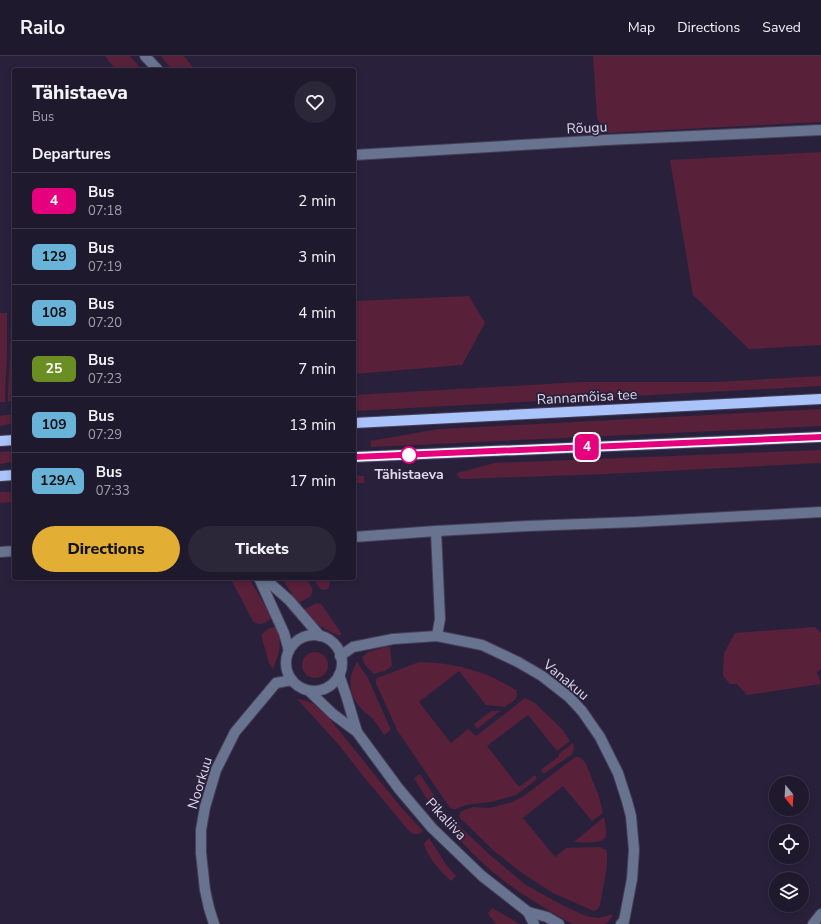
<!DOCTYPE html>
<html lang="en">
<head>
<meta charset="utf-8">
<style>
	body { margin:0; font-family:"Nunito Sans",sans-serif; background:#2c2639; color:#f1f3f6; height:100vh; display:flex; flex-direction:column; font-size:15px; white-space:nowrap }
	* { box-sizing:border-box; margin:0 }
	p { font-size:13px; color:#a1a0aa }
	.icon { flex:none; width:22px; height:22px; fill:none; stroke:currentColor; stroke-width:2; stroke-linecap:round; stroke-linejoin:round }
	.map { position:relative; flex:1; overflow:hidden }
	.drawer { position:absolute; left:12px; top:12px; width:344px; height:512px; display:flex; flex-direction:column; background:#1f192d; border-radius:4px; box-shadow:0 2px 6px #0003,0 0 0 1px #3c3849 }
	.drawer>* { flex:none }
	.badge { padding:0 8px; border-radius:6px; font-size:14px; line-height:26px }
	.needle { width:26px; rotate:162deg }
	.controls { position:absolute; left:769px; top:720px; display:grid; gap:8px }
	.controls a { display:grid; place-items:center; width:40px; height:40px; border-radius:50%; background:#1f192d; box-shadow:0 2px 6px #0003,0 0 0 1px #3c3849; font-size:20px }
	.map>.badge { position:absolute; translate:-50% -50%; box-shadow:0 0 0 2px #fff }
	h2 { padding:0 20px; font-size:15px; line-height:36px }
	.round { display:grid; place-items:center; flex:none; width:42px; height:42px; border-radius:21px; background:#2c2639 }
	.headline { display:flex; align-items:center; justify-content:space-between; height:68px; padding:0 20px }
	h1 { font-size:19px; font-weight:800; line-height:30px }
	.action { display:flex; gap:8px; margin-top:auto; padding:8px 20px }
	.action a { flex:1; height:46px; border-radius:24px; background:#e2ae34; color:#111; font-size:16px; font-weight:800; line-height:46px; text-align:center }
	.action a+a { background:#2c2639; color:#f1f3f6 }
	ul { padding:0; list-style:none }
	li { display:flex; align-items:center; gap:12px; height:56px; padding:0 20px; border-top:1px solid #3c3849 }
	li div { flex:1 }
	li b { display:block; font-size:15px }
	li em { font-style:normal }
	li .badge { min-width:44px; font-weight:700; text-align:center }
	header { display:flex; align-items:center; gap:24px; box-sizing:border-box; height:56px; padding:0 20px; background:#1f192d; border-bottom:1px solid #3c3849 }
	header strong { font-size:19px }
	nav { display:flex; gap:22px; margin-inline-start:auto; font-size:14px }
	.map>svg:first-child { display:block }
	.green { fill:#582039 }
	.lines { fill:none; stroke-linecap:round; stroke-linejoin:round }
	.minor-casing { stroke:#463f58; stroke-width:12 }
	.major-casing { stroke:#463f58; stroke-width:12 }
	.minor { stroke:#68748f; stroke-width:10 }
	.major { stroke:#aac3fb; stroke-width:10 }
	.line-casing { stroke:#fff; stroke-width:9 }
	.line { stroke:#e6007e; stroke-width:6 }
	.stop-dot { fill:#fff; stroke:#e6007e; stroke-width:2 }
	.labels { text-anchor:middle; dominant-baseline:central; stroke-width:3.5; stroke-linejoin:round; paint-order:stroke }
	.street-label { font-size:14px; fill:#dedaec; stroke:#29213c }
	.stop-label { font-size:14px; font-weight:bold; fill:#dedaec; stroke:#29213c }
</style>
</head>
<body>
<header>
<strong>Railo</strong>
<nav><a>Map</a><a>Directions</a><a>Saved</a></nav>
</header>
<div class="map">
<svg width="821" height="868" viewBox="0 0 821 868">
	<rect width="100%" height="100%" fill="#29213c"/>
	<g class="green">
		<polygon points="105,0 130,0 142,14 116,14"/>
		<polygon points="161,0 184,0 195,14 172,14"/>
		<polygon points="593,0 821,0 821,66 606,77 597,62"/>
		<polygon points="821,96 821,289 749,293 693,239 670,104"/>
		<polygon points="469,240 485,267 462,309 354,318 354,245"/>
		<polygon points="11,256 14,256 14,345 8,345 8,336 10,299"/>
		<polygon points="0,257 7,257 7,300 5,337 5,346 0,346"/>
		<polygon points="821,320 821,330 354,355 354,339 582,326 716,326"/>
		<polygon points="821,353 821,370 371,391 370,385 439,373"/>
		<polygon points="14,358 14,367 0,370 0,360"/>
		<polygon points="821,394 821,407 606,418 461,423 458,420 457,417 494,407"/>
		<polygon points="14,395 14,406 0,408 0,396"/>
		<polygon points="354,419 364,420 364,427 354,427"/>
		<polygon points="0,436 14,436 14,446 0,447"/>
		<path d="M230,522H249L272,562C265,567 260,571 253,565Z"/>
		<path d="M282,522H306C310,529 315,532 311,540L299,547L293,540Z"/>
		<polygon points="313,522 330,522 329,532 325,534 320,533"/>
		<path d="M317,547L322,549L341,577V580C329,576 309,566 305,553Z"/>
		<path d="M277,570C282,588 280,595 273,613L269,607L262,582V578L268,573Z"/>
		<polygon points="815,571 821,577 821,613 817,616 821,628 747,639 737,628 730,628 723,620 724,597 735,577"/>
		<polygon points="385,591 390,591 392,610 385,615 374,618 365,609 362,601 368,596"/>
		<circle cx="315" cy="609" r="13"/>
		<path d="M357,606L368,622L391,674L384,679C381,674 377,668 373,663C369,659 363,655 359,650C348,635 348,622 357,606Z"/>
		<path d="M419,606C442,606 466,611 487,619C497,623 507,629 516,634C519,644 513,645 505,651L486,649L459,615L419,646L451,687L468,673L476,680L525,642L535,647L562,673L570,685L557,695L528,659L487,690L519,731L535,719L537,723L516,739L491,746L472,748L463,750L456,753H453L450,752L397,674L376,627V624L377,622Z"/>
		<polygon points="297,643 303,644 312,647 329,662 400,750 423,775 419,778 413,778 409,775 364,721 339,689"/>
		<polygon points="491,655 500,655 477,673 474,668"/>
		<polygon points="573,687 574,693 572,698 544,718 541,714 559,700 559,698"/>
		<path d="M575,701H579L584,705L587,710L599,741L603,757L592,765L563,730L523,762L555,801L566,792L600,791L606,794C610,803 602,838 600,849L598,853L594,855L553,837L519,815L493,794L460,762L459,759L462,755L473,751L489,752L513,746L524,740Z"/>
		<polygon points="420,718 441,750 442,754 441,759 438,761 414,722"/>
		<path d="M604,761C605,766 607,776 606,780C604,789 581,786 574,786Z"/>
		<path d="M449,764H453L490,799L526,829L564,850L586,860L599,862L610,859H613L609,865L604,868H573L567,865C544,851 520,838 499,821C480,806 464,788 447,771L445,765Z"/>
		<path d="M429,782L447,810L456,820L451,825C440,815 428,802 424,788Z"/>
		<polygon points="492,852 520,868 496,868 489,859 488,857"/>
	</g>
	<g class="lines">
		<defs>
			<g id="minor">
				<polyline points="145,0 158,14"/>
				<polyline points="354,99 606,84 821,74"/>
				<polyline points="436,475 528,470 635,466 821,456"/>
				<polyline points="354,481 436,475 440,563 437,580"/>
				<polyline points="0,496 14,495"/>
				<polyline points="259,522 284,577 289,595"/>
				<polyline points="264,522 289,544 320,580"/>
				<circle cx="314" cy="607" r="28"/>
				<polyline points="340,600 353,591 393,583 437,580 482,589 518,606 542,620 569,641 582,655 600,681 618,717 627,745 631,760 634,794 632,823 624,865 621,868"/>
				<polyline points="339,619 346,639 357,676"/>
				<polyline points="309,635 333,658 357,676 399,733 432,772 482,820 528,856 534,868"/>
				<polyline points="528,856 547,861 559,868"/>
				<polyline points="214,868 209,852 205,834 201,797 201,774 205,751 216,714 235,676 276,627 292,624"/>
				<polyline points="813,868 821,858"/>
			</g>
			<g id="major">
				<polyline points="354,367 821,343"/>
				<polyline points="0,385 14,384"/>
				<polyline points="354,401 821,381"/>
				<polyline points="0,420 14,419"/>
			</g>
		</defs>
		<use href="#minor" class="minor-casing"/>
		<use href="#major" class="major-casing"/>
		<use href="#minor" class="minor"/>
		<use href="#major" class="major"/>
	</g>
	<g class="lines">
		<defs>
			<polyline id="line" points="354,401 821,381"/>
		</defs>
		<use href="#line" class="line-casing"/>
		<use href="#line" class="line"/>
	</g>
	<circle class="stop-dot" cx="409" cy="399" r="8"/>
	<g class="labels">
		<g class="street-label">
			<text transform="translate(587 72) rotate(-3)">Rõugu</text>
			<text transform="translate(587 341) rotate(-3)">Rannamõisa tee</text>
			<text transform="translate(566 624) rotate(40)">Vanakuu</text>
			<text transform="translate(200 727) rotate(-73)">Noorkuu</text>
			<text transform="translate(446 763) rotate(47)">Pikaliiva</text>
		</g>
		<g class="stop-label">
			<text x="409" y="418">Tähistaeva</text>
		</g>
	</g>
</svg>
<div class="controls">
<a><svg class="needle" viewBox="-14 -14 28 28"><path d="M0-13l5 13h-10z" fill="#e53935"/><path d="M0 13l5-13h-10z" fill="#a1a0aa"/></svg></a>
<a><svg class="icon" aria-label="locate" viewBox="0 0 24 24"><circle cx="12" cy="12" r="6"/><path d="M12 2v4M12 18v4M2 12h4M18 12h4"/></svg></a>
<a><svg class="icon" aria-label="layers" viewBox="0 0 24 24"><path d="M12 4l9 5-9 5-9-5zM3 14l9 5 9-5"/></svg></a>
</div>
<b class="badge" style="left:587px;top:391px;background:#e6007e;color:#fff">4</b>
<section class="drawer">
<div class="headline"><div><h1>Tähistaeva</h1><p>Bus</p></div><a class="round"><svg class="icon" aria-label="heart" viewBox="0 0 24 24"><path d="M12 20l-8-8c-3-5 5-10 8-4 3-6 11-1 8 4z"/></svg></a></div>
<h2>Departures</h2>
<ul>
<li><span class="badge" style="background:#e6007e;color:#fff">4</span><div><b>Bus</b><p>07:18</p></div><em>2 min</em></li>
<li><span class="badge" style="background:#69b3d9;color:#111">129</span><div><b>Bus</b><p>07:19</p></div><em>3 min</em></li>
<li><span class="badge" style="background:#69b3d9;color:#111">108</span><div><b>Bus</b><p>07:20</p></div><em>4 min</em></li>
<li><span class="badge" style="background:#6b8e23;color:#fff">25</span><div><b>Bus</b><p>07:23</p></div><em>7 min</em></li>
<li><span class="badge" style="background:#69b3d9;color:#111">109</span><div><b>Bus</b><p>07:29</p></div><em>13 min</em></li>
<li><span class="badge" style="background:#69b3d9;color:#111">129A</span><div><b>Bus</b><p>07:33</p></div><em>17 min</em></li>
</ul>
<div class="action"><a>Directions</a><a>Tickets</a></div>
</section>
</div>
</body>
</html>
